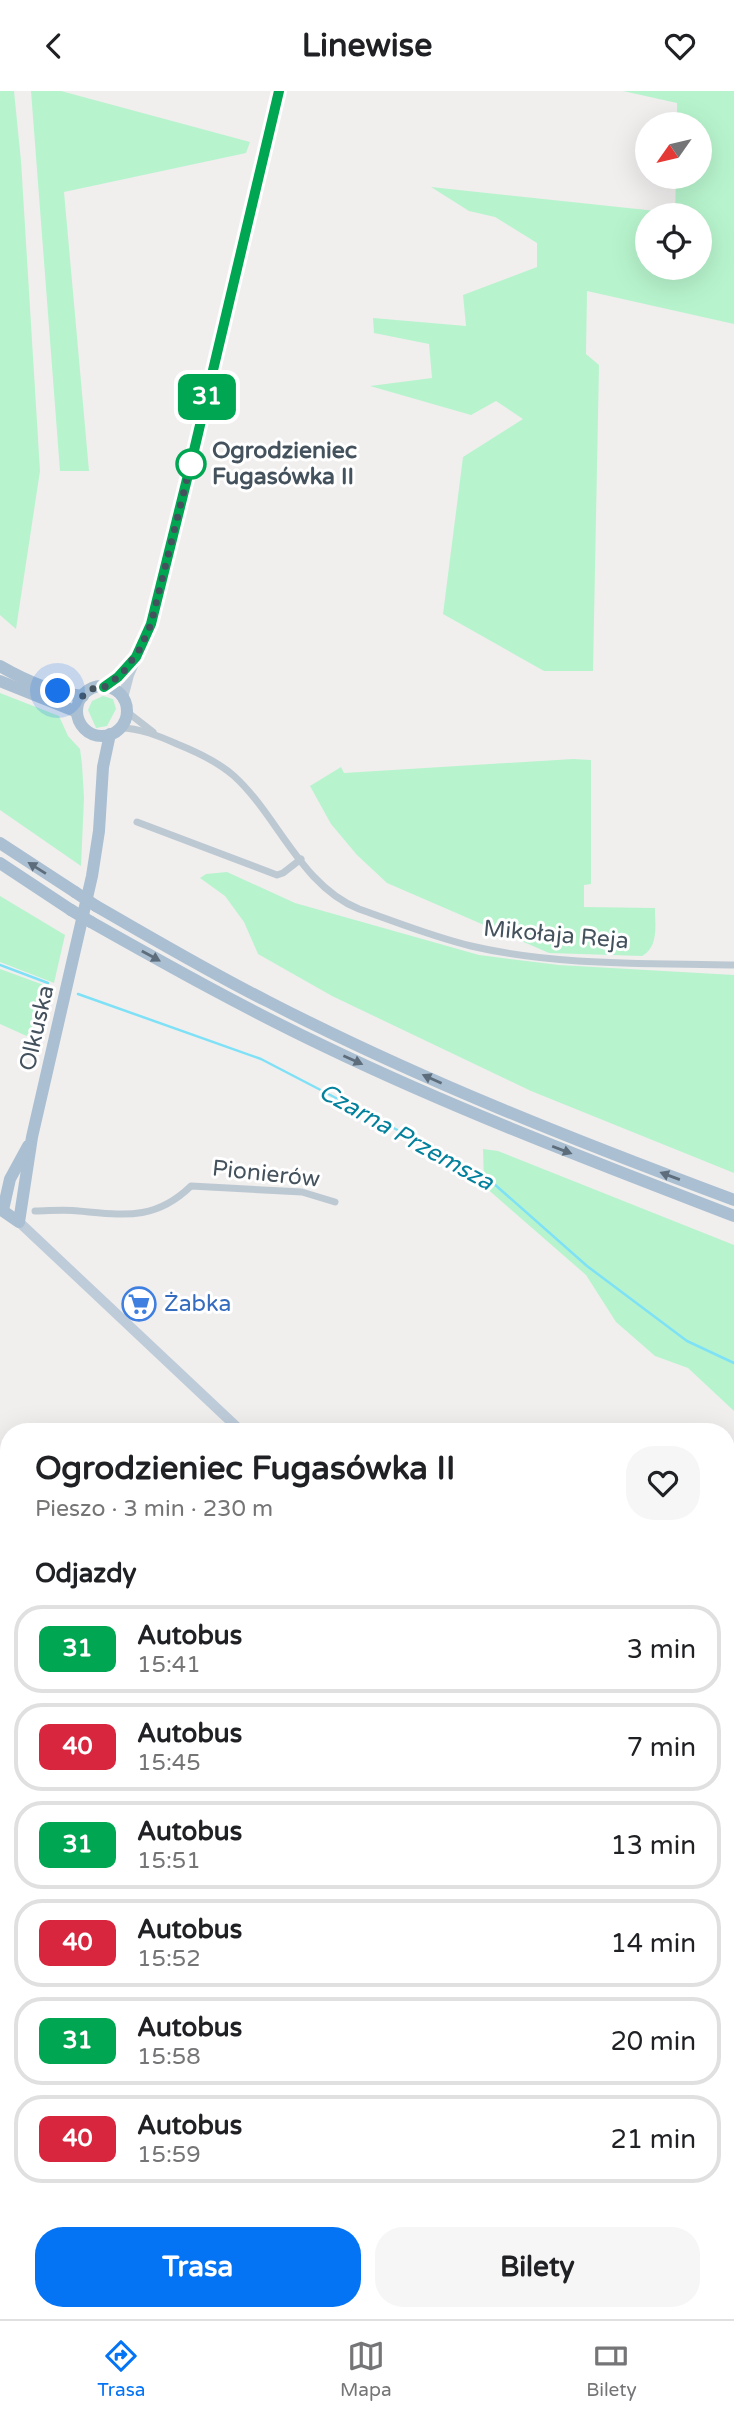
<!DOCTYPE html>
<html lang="pl">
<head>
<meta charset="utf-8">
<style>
	body { margin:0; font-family:"Varela Round",sans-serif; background:#f6f6f6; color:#202124; height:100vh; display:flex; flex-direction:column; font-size:26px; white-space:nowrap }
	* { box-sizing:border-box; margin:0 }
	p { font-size:23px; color:#757577 }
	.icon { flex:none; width:38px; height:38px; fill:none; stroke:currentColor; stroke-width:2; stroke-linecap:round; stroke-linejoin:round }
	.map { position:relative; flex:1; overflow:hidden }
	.drawer { position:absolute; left:0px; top:1332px; width:735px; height:898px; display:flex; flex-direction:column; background:#fff; border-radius:28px 28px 0 0; box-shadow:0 7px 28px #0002 }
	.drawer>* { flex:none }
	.badge { padding:0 14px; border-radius:10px; font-size:24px; line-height:46px }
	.needle { width:46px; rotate:236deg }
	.fabs { position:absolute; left:635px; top:21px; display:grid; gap:14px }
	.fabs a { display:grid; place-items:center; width:77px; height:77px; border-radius:50%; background:#fff; box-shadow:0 7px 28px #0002; font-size:35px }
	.you { position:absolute; width:35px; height:35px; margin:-18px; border:5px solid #fff; border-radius:50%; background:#1a73e8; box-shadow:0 0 0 10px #1a73e833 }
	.map>.badge { position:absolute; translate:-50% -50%; box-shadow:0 0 0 4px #fff }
	h2 { padding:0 35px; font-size:26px; line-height:63px }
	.round { display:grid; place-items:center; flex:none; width:74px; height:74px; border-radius:28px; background:#f6f6f6 }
	.overview { display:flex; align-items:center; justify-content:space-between; height:119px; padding:0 35px }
	h1 { font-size:33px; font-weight:800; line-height:52px }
	.primary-button { display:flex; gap:14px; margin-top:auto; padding:14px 35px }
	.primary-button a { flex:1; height:80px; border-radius:28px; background:#0474f5; color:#fff; font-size:28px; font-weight:800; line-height:80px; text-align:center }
	.primary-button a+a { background:#f6f6f6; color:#202124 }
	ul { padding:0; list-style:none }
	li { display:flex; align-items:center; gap:21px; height:88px; margin:0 14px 10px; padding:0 21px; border:4px solid #e0e0e0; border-radius:28px }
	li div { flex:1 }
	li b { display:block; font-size:26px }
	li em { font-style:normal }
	li .badge { min-width:77px; font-weight:700; text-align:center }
	header { display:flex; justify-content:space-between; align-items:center; height:91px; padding:0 35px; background:#fff; font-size:32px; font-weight:800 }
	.dock { display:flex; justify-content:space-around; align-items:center; height:98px; border-top:2px solid #e0e0e0; background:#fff; font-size:19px; color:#757577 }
	.dock a { display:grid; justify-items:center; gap:4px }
	.dock .active { color:#0474f5 }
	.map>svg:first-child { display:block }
	.green { fill:#b7f4cd; fill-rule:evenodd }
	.water { fill:#7fe1f6 }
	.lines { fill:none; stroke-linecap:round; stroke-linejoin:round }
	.stream { stroke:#7fe1f6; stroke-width:2.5 }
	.street { stroke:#bdc9d2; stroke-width:7 }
	.secondary { stroke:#beccda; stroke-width:10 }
	.primary { stroke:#aabfd1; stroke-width:12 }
	.primary-bridge { stroke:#aabfd1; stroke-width:12 }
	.oneway { fill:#5e6d7b }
	.line-casing { stroke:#fff; stroke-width:16 }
	.line { stroke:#00a651; stroke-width:10 }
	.walk { stroke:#44525e; stroke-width:7; stroke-dasharray:0 12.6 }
	.stop-dot { fill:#fff; stroke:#00a651; stroke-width:3.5 }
	.labels { text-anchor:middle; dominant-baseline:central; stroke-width:6; stroke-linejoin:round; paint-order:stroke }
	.stop-label { font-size:23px; font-weight:bold; fill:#44525e; stroke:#fff; text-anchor:start }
	.street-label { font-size:23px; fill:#44525e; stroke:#fff }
	.shop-label { font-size:23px; fill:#366cbe; stroke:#fff; text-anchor:start }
	.water-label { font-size:24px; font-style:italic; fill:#03809c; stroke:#fff }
</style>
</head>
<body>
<header><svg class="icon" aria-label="back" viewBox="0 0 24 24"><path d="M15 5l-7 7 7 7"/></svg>Linewise<svg class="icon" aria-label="heart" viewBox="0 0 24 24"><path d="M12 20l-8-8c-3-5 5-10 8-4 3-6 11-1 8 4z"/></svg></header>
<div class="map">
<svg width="734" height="2228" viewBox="0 0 734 2228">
	<rect width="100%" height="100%" fill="#f1eeee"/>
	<g class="green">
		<polygon points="0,0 14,0 21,70 40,380 16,538 0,524"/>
		<polygon points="31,0 61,0 250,51 246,62 64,101 89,380 60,380"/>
		<path d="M623,0H734V233L587,200L586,263L599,274L593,580H544L443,523L463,366L523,328L496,310L471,324L370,295L432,287L429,253L374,242L373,227L466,235L463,204L537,176V152L495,126L469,120L431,96L675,122L676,86H700V33H677V12ZM648,124H700V177H648Z"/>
		<polygon points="0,602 59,625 68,645 80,658 82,673 84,707 81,775 0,719"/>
		<polygon points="103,605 113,608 116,618 107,635 96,637 88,619 92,610"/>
		<path d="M573,668L591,669V793L584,794V816L655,817C655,834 659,856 642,865L549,862L387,792L357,764L331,733L310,695L341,676L344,682Z"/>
		<polygon points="227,781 295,812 479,864 559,874 734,884 734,1082 531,1000 332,905 258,863 244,831 225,805 200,787 206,783"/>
		<polygon points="0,805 65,844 54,892 0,871"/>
		<polygon points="0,878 52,897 40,951 0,933"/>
		<polygon points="483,1058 498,1060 734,1154 734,1320 688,1277 655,1265 616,1231 586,1184 484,1095"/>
		<polygon points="0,1476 9,1482 9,1780 0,1774"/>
		<polygon points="734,1790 734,1867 726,1866 726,1791"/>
		<polygon points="0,2083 9,2087 9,2143 0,2155"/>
		<polygon points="9,2219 9,2221 61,2221 58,2228 0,2228 0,2225"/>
		<polygon points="560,2221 667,2221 673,2228 556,2228"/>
	</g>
	<polygon class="water" points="734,2154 734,2228 673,2228 667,2221 726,2221 726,2171"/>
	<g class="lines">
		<g class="stream">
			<polyline points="0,874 48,892"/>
			<polyline points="78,903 261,968 484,1084 587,1175 687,1250 734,1272"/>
			<polyline points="0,1601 9,1609"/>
		</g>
		<g class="street">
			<polyline points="126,620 153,641"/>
			<path d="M120,637C140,637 159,645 177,653C197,661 217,670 234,685C278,725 301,795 359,818C396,831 433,846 471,855C556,875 647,872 734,874"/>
			<polyline points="137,731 277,784 283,782 301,768"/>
			<path d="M35,1120C49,1120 64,1118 79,1120C124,1124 155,1130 191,1095L302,1101L335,1111"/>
			<polyline points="726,1701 734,1704"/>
			<polyline points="0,2004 9,2011"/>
			<polyline points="284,2221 293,2228"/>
			<polyline points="492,2221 504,2228"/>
			<polyline points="114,2228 118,2221"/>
		</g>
		<g class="secondary">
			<polyline points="104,596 118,586 130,573"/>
			<polyline points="123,607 129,584 151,533 192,368 279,0"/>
			<polyline points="19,1131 241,1340"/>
			<polyline points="726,1988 734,2005"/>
		</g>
		<g class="primary">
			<path d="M0,575C26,590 53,602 83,605"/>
			<polyline points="0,590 77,621"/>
			<circle cx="102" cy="620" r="25"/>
			<polyline points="0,752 75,801"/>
			<polyline points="0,772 71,819"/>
			<path d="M96,815C152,847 209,881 267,910C418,988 576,1050 734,1109"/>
			<path d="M91,831C169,875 246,918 326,956C459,1020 597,1072 734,1125"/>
			<polyline points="0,1118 19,1131 32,1046 92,785 99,740 103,676 110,643"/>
			<polyline points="3,1119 10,1088 28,1055"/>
		</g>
		<g class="primary-bridge">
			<polyline points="75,801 96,815"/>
			<polyline points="71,819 91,831"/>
		</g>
	</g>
	<defs><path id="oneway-solid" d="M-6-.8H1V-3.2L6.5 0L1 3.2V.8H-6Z" transform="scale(1.75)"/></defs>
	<g class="oneway">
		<use href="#oneway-solid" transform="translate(37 777) rotate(-148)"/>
		<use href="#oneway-solid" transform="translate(151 865) rotate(29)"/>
		<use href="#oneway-solid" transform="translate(353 969) rotate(24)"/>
		<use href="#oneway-solid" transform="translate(432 988) rotate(-156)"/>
		<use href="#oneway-solid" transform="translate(562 1059) rotate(21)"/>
		<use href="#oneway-solid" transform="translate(670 1085) rotate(-160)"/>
	</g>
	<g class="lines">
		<defs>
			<polyline id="line" points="104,596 118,586 136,566 151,533 192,368 279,0"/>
		</defs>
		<use href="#line" class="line-casing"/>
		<use href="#line" class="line"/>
		<polyline class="walk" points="58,600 83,605 94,597 104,596 111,592 124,580 140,558 151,533 192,368 191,373"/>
	</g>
	<defs>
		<symbol id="supermarket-ring" viewBox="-11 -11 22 22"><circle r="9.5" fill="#fff" stroke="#3f7fe0" stroke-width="1.5"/><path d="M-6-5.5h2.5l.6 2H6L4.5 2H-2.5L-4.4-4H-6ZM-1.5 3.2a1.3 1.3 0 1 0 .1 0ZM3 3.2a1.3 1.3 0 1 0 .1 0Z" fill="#3f7fe0"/></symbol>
	</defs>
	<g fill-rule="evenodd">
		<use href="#supermarket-ring" x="120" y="1194" width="38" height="38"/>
	</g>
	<circle class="stop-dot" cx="191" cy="373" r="14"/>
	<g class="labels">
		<g class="stop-label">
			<text x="212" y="360">Ogrodzieniec<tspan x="212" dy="26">Fugasówka II</tspan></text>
		</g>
		<g class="street-label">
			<text transform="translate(556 844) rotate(5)">Mikołaja Reja</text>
			<text transform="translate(37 937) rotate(-77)">Olkuska</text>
			<text transform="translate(266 1083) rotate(6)">Pionierów</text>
		</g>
		<g class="shop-label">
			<text x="164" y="1213">Żabka</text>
		</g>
		<g class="water-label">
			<text transform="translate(406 1046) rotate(29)">Czarna Przemsza</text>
		</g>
	</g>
</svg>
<div class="fabs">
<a><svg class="needle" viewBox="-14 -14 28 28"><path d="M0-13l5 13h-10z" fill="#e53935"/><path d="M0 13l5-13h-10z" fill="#757577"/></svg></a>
<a><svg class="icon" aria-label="locate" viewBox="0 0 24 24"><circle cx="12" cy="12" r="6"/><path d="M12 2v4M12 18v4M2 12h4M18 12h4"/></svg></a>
</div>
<div class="you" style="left:58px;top:600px"></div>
<b class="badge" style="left:207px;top:306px;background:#00a651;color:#fff">31</b>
<section class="drawer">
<div class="overview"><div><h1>Ogrodzieniec Fugasówka II</h1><p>Pieszo · 3 min · 230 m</p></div><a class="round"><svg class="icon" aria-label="heart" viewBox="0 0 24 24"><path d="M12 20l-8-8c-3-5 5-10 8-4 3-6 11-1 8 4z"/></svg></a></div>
<h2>Odjazdy</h2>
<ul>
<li><span class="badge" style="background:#00a651;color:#fff">31</span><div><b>Autobus</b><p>15:41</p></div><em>3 min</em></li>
<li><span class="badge" style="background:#d7263d;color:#fff">40</span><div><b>Autobus</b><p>15:45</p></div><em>7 min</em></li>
<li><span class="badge" style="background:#00a651;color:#fff">31</span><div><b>Autobus</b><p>15:51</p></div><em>13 min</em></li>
<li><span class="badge" style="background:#d7263d;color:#fff">40</span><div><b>Autobus</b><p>15:52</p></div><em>14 min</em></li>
<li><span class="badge" style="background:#00a651;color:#fff">31</span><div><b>Autobus</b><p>15:58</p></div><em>20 min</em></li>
<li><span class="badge" style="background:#d7263d;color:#fff">40</span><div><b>Autobus</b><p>15:59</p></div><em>21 min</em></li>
</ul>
<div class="primary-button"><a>Trasa</a><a>Bilety</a></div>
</section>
</div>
<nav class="dock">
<a class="active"><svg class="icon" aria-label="directions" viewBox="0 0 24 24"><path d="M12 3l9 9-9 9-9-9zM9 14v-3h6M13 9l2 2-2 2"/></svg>Trasa</a>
<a><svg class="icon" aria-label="map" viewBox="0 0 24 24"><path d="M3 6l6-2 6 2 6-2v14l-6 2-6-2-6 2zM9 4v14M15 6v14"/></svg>Mapa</a>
<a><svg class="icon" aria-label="tickets" viewBox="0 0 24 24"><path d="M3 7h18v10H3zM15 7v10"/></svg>Bilety</a>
</nav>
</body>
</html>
